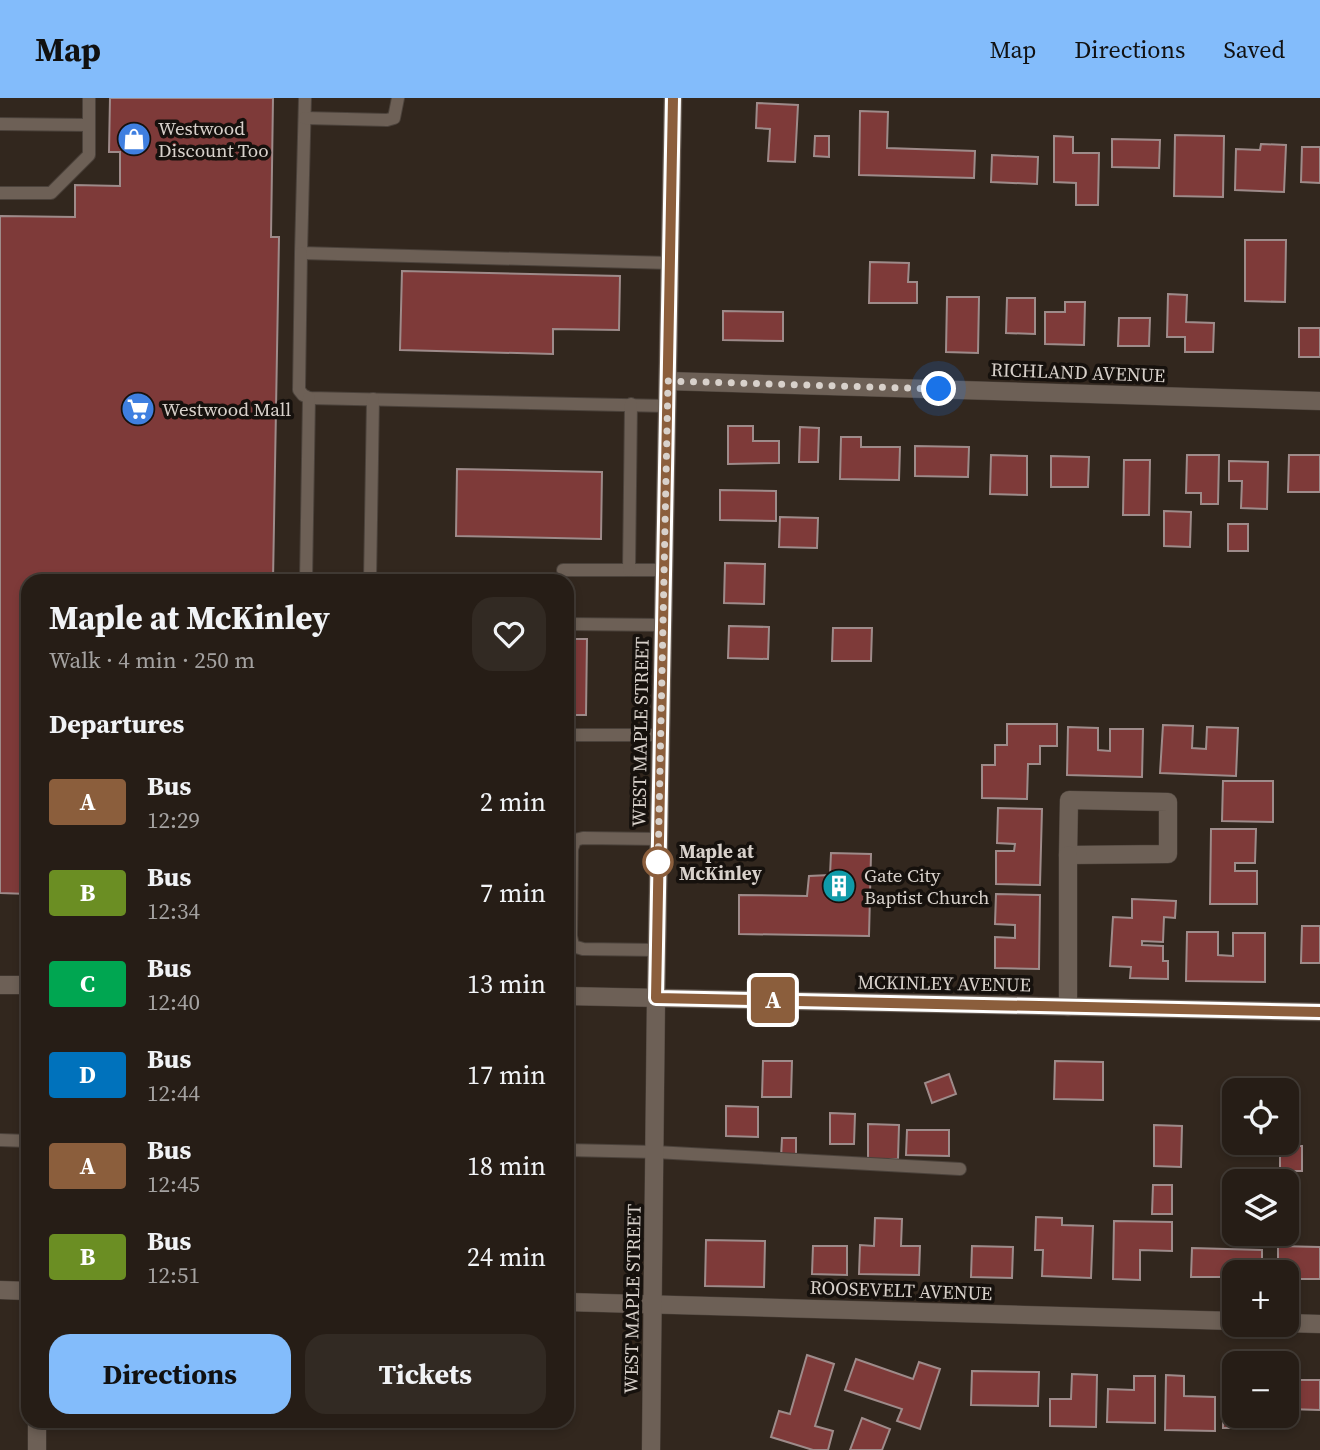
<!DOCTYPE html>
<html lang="en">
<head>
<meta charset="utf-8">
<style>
	body { margin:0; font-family:"Source Serif 4",serif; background:#322a23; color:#f1f3f6; height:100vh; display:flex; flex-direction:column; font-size:26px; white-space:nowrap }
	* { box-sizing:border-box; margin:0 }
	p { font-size:23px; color:#a4a2a1 }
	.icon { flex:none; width:38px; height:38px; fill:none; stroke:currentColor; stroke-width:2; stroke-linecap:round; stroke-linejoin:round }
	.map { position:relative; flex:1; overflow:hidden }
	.panel { position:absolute; left:21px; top:476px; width:553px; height:854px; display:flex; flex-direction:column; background:#261d16; border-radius:21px; box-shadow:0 4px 10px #0003,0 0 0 2px #423b35 }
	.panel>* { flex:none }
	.badge { padding:0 14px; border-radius:5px; font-size:24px; line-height:46px }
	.buttons { position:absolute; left:1222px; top:980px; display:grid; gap:14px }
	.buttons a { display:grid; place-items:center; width:77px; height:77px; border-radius:14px; background:#261d16; box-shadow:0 4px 10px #0003,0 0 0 2px #423b35; font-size:35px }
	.you { position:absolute; width:35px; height:35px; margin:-18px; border:5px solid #fff; border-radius:50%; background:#1a73e8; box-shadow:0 0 0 10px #1a73e833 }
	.map>.badge { position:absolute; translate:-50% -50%; box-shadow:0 0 0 4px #fff }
	h2 { padding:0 28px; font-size:26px; line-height:63px }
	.round { display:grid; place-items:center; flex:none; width:74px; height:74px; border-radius:21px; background:#322a23 }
	.head { display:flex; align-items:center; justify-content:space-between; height:119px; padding:0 28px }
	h1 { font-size:33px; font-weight:700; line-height:52px }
	.primary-button { display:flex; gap:14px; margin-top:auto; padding:14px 28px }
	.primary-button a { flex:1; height:80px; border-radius:21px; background:#83bcfb; color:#111; font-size:28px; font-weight:700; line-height:80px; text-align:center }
	.primary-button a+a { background:#322a23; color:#f1f3f6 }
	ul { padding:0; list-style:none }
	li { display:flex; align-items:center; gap:21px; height:91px; padding:0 28px }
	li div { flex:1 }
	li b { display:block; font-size:26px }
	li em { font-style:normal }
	li .badge { min-width:77px; font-weight:700; text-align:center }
	header { display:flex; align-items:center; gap:42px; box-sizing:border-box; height:98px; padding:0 35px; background:#83bcfb; color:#111 }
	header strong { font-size:33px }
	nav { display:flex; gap:38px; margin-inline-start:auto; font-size:24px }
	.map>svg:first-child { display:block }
	.building { fill:#7e3a39; stroke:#9e8b8a; stroke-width:2 }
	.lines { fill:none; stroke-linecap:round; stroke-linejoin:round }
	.service-casing { stroke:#4b423b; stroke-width:14 }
	.minor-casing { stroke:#4b423b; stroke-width:19 }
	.tertiary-casing { stroke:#4b423b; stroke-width:19 }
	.service { stroke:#6d6056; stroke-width:12 }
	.minor { stroke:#6d6056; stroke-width:18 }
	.tertiary { stroke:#6d6056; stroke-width:18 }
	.line-casing { stroke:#fff; stroke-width:16 }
	.line { stroke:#8b5e3c; stroke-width:10 }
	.walk { stroke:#d8d1cb; stroke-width:7; stroke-dasharray:0 12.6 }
	.stop-dot { fill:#fff; stroke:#8b5e3c; stroke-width:3.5 }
	.labels { text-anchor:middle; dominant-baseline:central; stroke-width:7; stroke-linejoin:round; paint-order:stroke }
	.poi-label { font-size:19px; fill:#d8d1cb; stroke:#16110d; text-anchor:start }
	.street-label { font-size:19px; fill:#d8d1cb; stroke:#16110d }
	.stop-label { font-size:19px; font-weight:bold; fill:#d8d1cb; stroke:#16110d; text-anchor:start }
</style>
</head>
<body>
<header>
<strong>Map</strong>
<nav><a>Map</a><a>Directions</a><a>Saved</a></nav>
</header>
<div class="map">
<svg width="1320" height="1352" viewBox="0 0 1320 1352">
	<rect width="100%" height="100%" fill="#32271e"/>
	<g class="building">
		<polygon points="110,0 273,0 271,139 279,139 273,483 28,483 28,796 0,795 0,118 75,119 75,87 120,88 120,54 109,54"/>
		<polygon points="757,5 798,7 795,64 768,63 770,31 756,30"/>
		<polygon points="860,13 888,14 887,50 975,53 974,80 859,77"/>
		<polygon points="1175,37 1224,38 1223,99 1174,98"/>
		<polygon points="815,38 829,38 829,59 814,58"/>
		<polygon points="1054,38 1073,39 1073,55 1099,55 1098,107 1076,107 1076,85 1054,84"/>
		<polygon points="1112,41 1160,42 1159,70 1112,69"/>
		<polygon points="1261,46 1286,47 1284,94 1235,92 1236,51 1260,52"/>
		<polygon points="1302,49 1320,49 1320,85 1301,84"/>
		<polygon points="992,57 1038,59 1037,86 991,84"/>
		<polygon points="1245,142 1286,142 1285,204 1245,203"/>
		<polygon points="870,164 909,165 908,184 917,184 917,205 869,205"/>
		<polygon points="402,173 620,178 619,232 553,231 553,256 400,252"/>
		<polygon points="1168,196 1187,197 1186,224 1214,225 1213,254 1185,254 1185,239 1167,239"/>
		<polygon points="947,199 979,199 978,255 946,254"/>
		<polygon points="1007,200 1035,200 1035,236 1006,235"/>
		<polygon points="1065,204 1085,204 1084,247 1045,246 1045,214 1065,214"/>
		<polygon points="723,213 783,214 783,243 723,242"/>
		<polygon points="1119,220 1150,220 1149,248 1118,248"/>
		<rect x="1299" y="230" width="21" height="29"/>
		<polygon points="728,328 753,328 753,343 779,343 779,365 728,366"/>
		<polygon points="800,329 819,330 818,364 799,364"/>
		<polygon points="841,339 861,339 861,349 900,349 899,382 840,381"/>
		<polygon points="915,348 969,349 968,379 915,378"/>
		<polygon points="991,357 1027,358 1027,397 990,396"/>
		<polygon points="1187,357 1219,357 1218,406 1201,406 1201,395 1186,395"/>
		<polygon points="1289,357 1320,357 1320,394 1288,394"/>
		<polygon points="1051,358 1089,359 1088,389 1051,389"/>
		<polygon points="1124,362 1150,362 1149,417 1123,417"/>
		<polygon points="1229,363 1268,364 1267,411 1241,410 1242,383 1229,383"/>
		<polygon points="457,371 602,374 601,441 456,438"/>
		<polygon points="720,392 776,393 776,423 720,422"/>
		<polygon points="1164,413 1191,414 1190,449 1164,448"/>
		<polygon points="780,419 818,420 817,450 779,449"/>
		<rect x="1228" y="426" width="20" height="27"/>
		<polygon points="725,465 765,466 764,506 724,505"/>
		<polygon points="729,528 769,529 768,561 728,560"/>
		<polygon points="833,530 872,530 871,563 832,563"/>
		<polygon points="567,541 587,541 586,617 567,617"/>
		<polygon points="1007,626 1057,626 1057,648 1040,648 1040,666 1028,666 1027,701 982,700 982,667 995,667 995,647 1007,647"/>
		<polygon points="1163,627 1193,628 1192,650 1206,651 1207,629 1238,630 1236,678 1160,675"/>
		<polygon points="1068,629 1098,630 1098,652 1110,653 1110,631 1143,631 1142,679 1067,677"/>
		<polygon points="1223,683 1273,683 1273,724 1222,723"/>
		<polygon points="998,710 1042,711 1040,787 996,786 996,753 1014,753 1015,746 997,745"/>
		<polygon points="1211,731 1256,731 1255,765 1235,765 1235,773 1257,773 1257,806 1210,806"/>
		<polygon points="831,755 871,756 869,838 739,836 739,797 807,798 809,778 830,777"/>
		<polygon points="996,796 1040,797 1039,871 995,870 995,839 1015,840 1015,827 995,826"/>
		<polygon points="1132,801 1176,803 1175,820 1164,819 1163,844 1142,843 1142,847 1163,848 1163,863 1168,863 1168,881 1130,880 1131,869 1110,868 1113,819 1132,820"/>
		<polygon points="1302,828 1320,828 1320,865 1301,865"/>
		<polygon points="1187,834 1218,834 1218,857 1233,858 1233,835 1265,835 1265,884 1186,883"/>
		<polygon points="763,963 792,963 791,999 762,999"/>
		<polygon points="1055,963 1103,964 1103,1002 1054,1001"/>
		<polygon points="949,976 956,996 932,1005 925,985"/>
		<polygon points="1223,995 1234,995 1234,1045 1246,1045 1246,1047 1222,1047"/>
		<polygon points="726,1008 758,1009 758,1039 726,1038"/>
		<polygon points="830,1015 855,1016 854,1046 830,1046"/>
		<polygon points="868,1026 899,1027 898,1061 868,1061"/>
		<polygon points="1154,1027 1182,1028 1181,1069 1154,1068"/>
		<polygon points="907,1032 949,1032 949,1058 906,1057"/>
		<polygon points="782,1040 796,1040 796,1060 781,1060"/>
		<rect x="1280" y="1048" width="22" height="25"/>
		<polygon points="1153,1087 1172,1087 1172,1116 1152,1116"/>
		<polygon points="1036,1119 1062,1120 1062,1127 1093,1128 1091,1180 1042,1178 1043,1152 1035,1152"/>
		<polygon points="875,1120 902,1121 901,1148 920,1148 919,1177 859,1176 860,1147 874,1148"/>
		<polygon points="1114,1123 1172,1124 1172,1153 1140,1152 1140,1182 1113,1181"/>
		<polygon points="706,1142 765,1143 764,1189 705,1188"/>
		<polygon points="813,1148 847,1148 847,1177 812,1176"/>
		<polygon points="972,1148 1013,1149 1012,1180 971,1179"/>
		<polygon points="1278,1148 1320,1149 1320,1181 1286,1181 1286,1174 1278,1174"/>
		<polygon points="1192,1150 1262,1152 1262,1174 1234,1174 1234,1179 1191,1179"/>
		<polygon points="807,1257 834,1266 815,1328 833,1333 828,1352 813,1352 771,1339 779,1313 790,1316"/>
		<polygon points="856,1261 913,1281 919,1264 940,1271 920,1331 897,1323 902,1311 845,1292"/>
		<polygon points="972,1273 1039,1274 1038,1308 971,1307"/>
		<polygon points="1072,1276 1097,1277 1096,1329 1050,1328 1050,1301 1071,1301"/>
		<polygon points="1166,1277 1184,1278 1184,1298 1215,1299 1215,1333 1165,1332"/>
		<polygon points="1134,1278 1155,1278 1155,1325 1107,1324 1108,1291 1134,1292"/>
		<polygon points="1224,1280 1234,1280 1234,1318 1238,1318 1237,1330 1223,1330"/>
		<polygon points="1289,1282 1320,1282 1320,1312 1288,1311"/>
		<polygon points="862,1320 890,1331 882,1352 850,1352"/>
	</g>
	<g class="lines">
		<defs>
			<g id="service">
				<polyline points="305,0 301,155 670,165"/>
				<polyline points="305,20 387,22 394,20 398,0"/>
				<polyline points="0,26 89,27"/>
				<polyline points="0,95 51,95 89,57 89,0"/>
				<polyline points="301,155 299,292 303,297 309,300 667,308"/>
				<polyline points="563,472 664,472"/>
				<polyline points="629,472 631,306"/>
				<polyline points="306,483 309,300"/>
				<polyline points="370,483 373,301"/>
				<polyline points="567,526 663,527"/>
				<polyline points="567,637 661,637"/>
				<polyline points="657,852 583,851 573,848 571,838 572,751 575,742 583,740 659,741"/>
				<polyline points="0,1042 28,1043"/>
				<polyline points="567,1052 655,1054 960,1071"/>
			</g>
			<g id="minor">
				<polyline points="668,283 1320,303"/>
				<polygon points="1069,702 1168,704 1168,756 1068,757"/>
				<polyline points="1068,757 1068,909"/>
				<polyline points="0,1192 28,1193"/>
				<polyline points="567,1204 1234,1223"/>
				<polyline points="1286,1225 1320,1226"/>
				<polyline points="37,1352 37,1323"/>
			</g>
			<g id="tertiary">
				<polyline points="0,887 28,887"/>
				<polyline points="567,898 1320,914"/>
				<polyline points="651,1352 656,900 673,0"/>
			</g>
		</defs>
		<use href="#service" class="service-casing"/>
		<use href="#minor" class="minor-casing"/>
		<use href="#tertiary" class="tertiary-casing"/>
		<use href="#service" class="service"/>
		<use href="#minor" class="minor"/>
		<use href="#tertiary" class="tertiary"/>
	</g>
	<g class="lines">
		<defs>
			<polyline id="line" points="673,0 656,900 1320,914"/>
		</defs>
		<use href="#line" class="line-casing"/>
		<use href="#line" class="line"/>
		<polyline class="walk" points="658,764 658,769 668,283 939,291"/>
	</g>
	<defs>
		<symbol id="shop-disc" viewBox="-11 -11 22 22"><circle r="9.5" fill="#3f7fe0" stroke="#16110d"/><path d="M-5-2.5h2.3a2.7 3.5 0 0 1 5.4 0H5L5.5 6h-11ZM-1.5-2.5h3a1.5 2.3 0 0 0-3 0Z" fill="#fff"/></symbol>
		<symbol id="supermarket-disc" viewBox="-11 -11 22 22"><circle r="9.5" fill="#3f7fe0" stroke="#16110d"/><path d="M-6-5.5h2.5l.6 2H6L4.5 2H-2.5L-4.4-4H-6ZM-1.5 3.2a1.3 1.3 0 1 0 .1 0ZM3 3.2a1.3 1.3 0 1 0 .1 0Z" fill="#fff"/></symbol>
		<symbol id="building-disc" viewBox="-11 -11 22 22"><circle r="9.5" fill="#0f9aa8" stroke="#16110d"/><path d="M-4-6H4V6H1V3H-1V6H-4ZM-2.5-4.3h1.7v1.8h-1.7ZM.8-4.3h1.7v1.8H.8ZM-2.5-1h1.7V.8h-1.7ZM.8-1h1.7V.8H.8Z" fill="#fff"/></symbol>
	</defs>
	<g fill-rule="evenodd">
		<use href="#shop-disc" x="115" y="22" width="38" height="38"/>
		<use href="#supermarket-disc" x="119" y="292" width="38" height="38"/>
		<use href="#building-disc" x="820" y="769" width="38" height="38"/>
	</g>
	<circle class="stop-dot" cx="658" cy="764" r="14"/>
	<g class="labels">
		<g class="poi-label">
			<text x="158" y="30">Westwood<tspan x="158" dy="22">Discount Too</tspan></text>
			<text x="162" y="311">Westwood Mall</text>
			<text x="864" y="777">Gate City<tspan x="864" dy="22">Baptist Church</tspan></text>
		</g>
		<g class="street-label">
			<text transform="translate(1078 274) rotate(2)">RICHLAND AVENUE</text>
			<text transform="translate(640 634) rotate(-89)">WEST MAPLE STREET</text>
			<text transform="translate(944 885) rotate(1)">MCKINLEY AVENUE</text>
			<text transform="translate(901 1192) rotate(2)">ROOSEVELT AVENUE</text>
			<text transform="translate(632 1201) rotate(-89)">WEST MAPLE STREET</text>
		</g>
		<g class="stop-label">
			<text x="679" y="753">Maple at<tspan x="679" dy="22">McKinley</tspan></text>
		</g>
	</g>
</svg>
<div class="buttons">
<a><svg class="icon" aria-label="locate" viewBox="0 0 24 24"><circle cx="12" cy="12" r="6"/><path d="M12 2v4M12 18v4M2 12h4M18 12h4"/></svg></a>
<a><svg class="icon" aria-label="layers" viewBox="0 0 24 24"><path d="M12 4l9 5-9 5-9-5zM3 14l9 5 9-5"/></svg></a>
<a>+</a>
<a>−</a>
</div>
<div class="you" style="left:939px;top:291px"></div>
<b class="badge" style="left:773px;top:902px;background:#8b5e3c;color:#fff">A</b>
<section class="panel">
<div class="head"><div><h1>Maple at McKinley</h1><p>Walk · 4 min · 250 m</p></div><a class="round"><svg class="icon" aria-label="heart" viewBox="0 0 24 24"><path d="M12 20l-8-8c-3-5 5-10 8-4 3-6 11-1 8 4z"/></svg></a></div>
<h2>Departures</h2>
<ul>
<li><span class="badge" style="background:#8b5e3c;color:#fff">A</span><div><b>Bus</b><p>12:29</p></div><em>2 min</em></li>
<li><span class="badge" style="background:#6b8e23;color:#fff">B</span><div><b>Bus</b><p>12:34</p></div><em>7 min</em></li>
<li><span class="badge" style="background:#00a651;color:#fff">C</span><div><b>Bus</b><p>12:40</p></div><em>13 min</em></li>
<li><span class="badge" style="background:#0072bc;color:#fff">D</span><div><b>Bus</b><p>12:44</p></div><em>17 min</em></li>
<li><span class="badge" style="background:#8b5e3c;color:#fff">A</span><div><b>Bus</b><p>12:45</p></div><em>18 min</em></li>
<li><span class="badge" style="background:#6b8e23;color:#fff">B</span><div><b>Bus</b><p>12:51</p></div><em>24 min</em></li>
</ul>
<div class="primary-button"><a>Directions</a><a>Tickets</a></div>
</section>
</div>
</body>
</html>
